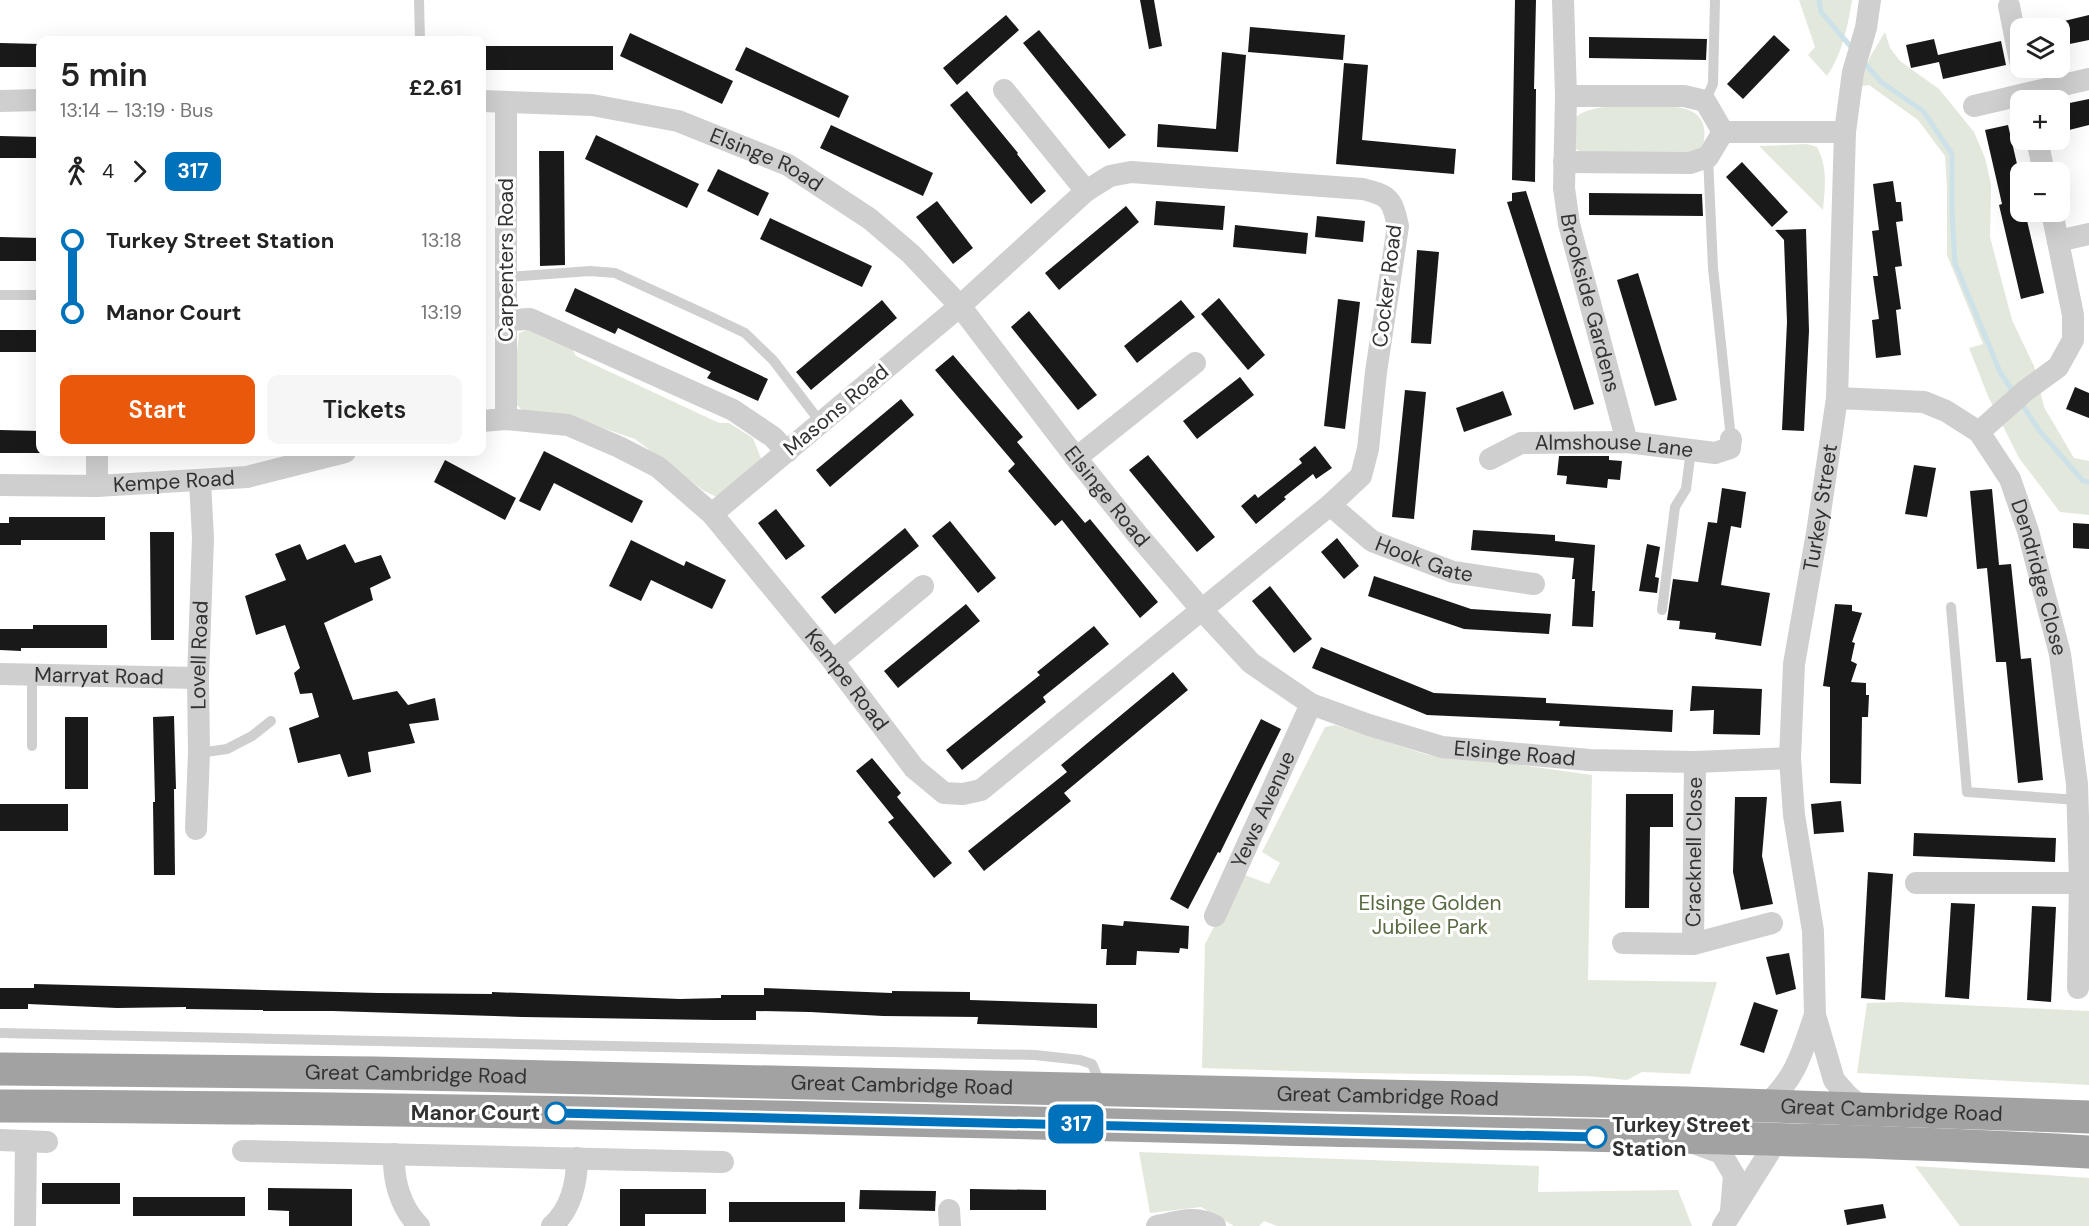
<!DOCTYPE html>
<html lang="en">
<head>
<meta charset="utf-8">
<style>
	body { margin:0; font-family:"DM Sans",sans-serif; background:#f6f6f6; color:#222; height:100vh; display:flex; flex-direction:column; font-size:22px; white-space:nowrap }
	* { box-sizing:border-box; margin:0 }
	p { font-size:20px; color:#767676 }
	.icon { flex:none; width:33px; height:33px; fill:none; stroke:currentColor; stroke-width:2; stroke-linecap:round; stroke-linejoin:round }
	.map { position:relative; flex:1; overflow:hidden }
	.side { position:absolute; left:36px; top:36px; width:450px; height:420px; display:flex; flex-direction:column; background:#fff; border-radius:12px; box-shadow:0 6px 24px #0002 }
	.side>* { flex:none }
	.badge { padding:0 12px; border-radius:9px; font-size:21px; line-height:39px }
	.buttons { position:absolute; left:2010px; top:18px; display:grid; gap:12px }
	.buttons a { display:grid; place-items:center; width:60px; height:60px; border-radius:12px; background:#fff; box-shadow:0 6px 24px #0002; font-size:30px }
	.map>.badge { position:absolute; translate:-50% -50%; box-shadow:0 0 0 3px #fff }
	.legs { display:flex; align-items:center; gap:9px; height:66px; padding:0 24px; font-size:20px }
	.legs p { margin-inline-start:auto }
	.headline { display:flex; align-items:center; justify-content:space-between; height:102px; padding:0 24px }
	h1 { font-size:33px; font-weight:600; line-height:45px }
	.cta { display:flex; gap:12px; margin-top:auto; padding:12px 24px }
	.cta a { flex:1; height:69px; border-radius:12px; background:#ea580c; color:#fff; font-size:24px; font-weight:600; line-height:69px; text-align:center }
	.cta a+a { background:#f6f6f6; color:#222 }
	ul { padding:0 24px; list-style:none }
	li { display:flex; align-items:center; gap:21px; height:72px; font-size:22px }
	li i { display:grid; place-items:center; width:9px; height:100%; margin:0 8px; background:currentColor }
	li i::after { content:''; width:15px; height:15px; margin:-8px; border:4px solid; border-radius:50%; background:#fff }
	li p { margin-inline-start:auto }
	li:first-child i { background:linear-gradient(#0000 50%,currentColor 0) }
	li:last-child i { background:linear-gradient(currentColor 50%,#0000 0) }
	.map>svg:first-child { display:block }
	.green { fill:#e3e8dc }
	.lines { fill:none; stroke-linecap:round; stroke-linejoin:round }
	.stream { stroke:#cde1e9; stroke-width:5 }
	.building { fill:#191919 }
	.service { stroke:#cfcfcf; stroke-width:10 }
	.minor { stroke:#cfcfcf; stroke-width:22 }
	.trunk { stroke:#a2a2a2; stroke-width:33 }
	.line-1-casing { stroke:#fff; stroke-width:14 }
	.line-1 { stroke:#0072bc; stroke-width:9 }
	.stop-1-dot { fill:#fff; stroke:#0072bc; stroke-width:3 }
	.labels { text-anchor:middle; dominant-baseline:central; stroke-width:6; stroke-linejoin:round; paint-order:stroke }
	.street-label { font-size:21px; fill:#323232; stroke:#fff }
	.park-label { font-size:21px; fill:#596b42; stroke:#fff }
	.stop-label { font-size:21px; font-weight:bold; fill:#323232; stroke:#fff; text-anchor:end }
</style>
</head>
<body>
<div class="map">
<svg width="2089" height="1226" viewBox="0 0 2089 1226">
	<rect width="100%" height="100%" fill="#fff"/>
	<g class="green">
		<path d="M1799,0H1852C1848,26 1842,54 1827,76L1808,55L1815,47Z"/>
		<polygon points="1885,32 1890,48 1900,61 1939,89 1974,132 1985,158 1991,184 1990,237 2012,320 2034,366 2044,407 2074,458 2089,461 2089,515 2060,512 2019,458 1988,396 1969,348 1983,344 1947,255 1947,189 1945,156 1918,120 1869,85 1857,87 1870,57"/>
		<path d="M1643,105C1674,107 1713,102 1703,147L1693,154L1587,156L1576,149L1573,120C1586,104 1623,106 1643,105Z"/>
		<path d="M1807,144L1817,147C1828,168 1825,186 1823,210L1759,146Z"/>
		<polygon points="530,329 569,343 576,356 719,423 729,423 753,438 762,461 717,497 704,491 635,439 594,425 524,412 514,402 515,370 519,333"/>
		<polygon points="1335,725 1428,755 1493,761 1592,775 1588,980 1717,982 1690,1074 1642,1072 1627,1080 1587,1076 1357,1073 1202,1068 1205,944 1242,874 1269,884 1280,863 1262,852 1325,727"/>
		<polygon points="1900,1002 2089,1011 2089,1085 1857,1073 1867,1003"/>
		<polygon points="1139,1152 1539,1166 1538,1192 1678,1190 1692,1226 1277,1226 1264,1221 1259,1226 1234,1226 1201,1207 1150,1213"/>
		<polygon points="1915,1166 2089,1178 2089,1226 1960,1226"/>
	</g>
	<g class="lines">
		<g class="stream">
			<polyline points="1819,0 1821,12 1852,48"/>
			<polyline points="1862,60 1881,82 1923,111 1952,154 1952,211 1955,263 2000,372 2014,393"/>
			<polyline points="2021,403 2039,430 2083,481 2089,482"/>
		</g>
	</g>
	<g class="building">
		<polygon points="1140,0 1154,0 1162,46 1149,49"/>
		<polygon points="1515,0 1536,0 1534,89 1536,89 1535,182 1512,180"/>
		<polygon points="1006,15 1019,30 957,85 943,68"/>
		<polygon points="2089,15 2089,40 2060,46 2060,22"/>
		<polygon points="1250,27 1345,35 1343,60 1248,52"/>
		<polygon points="1039,30 1126,135 1109,149 1023,43"/>
		<polygon points="630,33 733,81 722,104 620,56"/>
		<polygon points="1774,35 1790,50 1743,99 1727,84"/>
		<polygon points="1589,37 1707,39 1706,60 1589,58"/>
		<polygon points="1934,39 1938,55 2001,41 2006,65 1943,79 1939,62 1911,68 1906,45"/>
		<polygon points="0,43 40,44 40,67 0,67"/>
		<rect x="482" y="46" width="131" height="24"/>
		<polygon points="746,47 849,96 839,118 735,70"/>
		<polygon points="1222,52 1246,55 1238,152 1157,147 1158,124 1216,129"/>
		<polygon points="1344,63 1368,65 1362,140 1456,149 1454,174 1336,164"/>
		<polygon points="967,91 1018,153 1017,154 1046,191 1031,204 950,105"/>
		<polygon points="2089,99 2089,125 2065,131 2060,105"/>
		<polygon points="831,125 933,173 923,196 820,148"/>
		<polygon points="2008,125 2020,177 2020,212 2025,212 2044,293 2021,299 1999,205 2002,204 1985,130"/>
		<polygon points="596,135 699,184 687,208 585,159"/>
		<polygon points="0,136 40,137 40,158 0,158"/>
		<polygon points="539,151 564,151 565,265 540,266"/>
		<polygon points="1742,162 1788,212 1772,227 1726,177"/>
		<polygon points="718,169 769,193 758,216 707,191"/>
		<polygon points="1893,181 1896,202 1901,202 1903,221 1896,222 1902,266 1895,267 1901,309 1896,310 1901,355 1876,358 1872,320 1879,319 1873,276 1878,276 1872,231 1879,230 1873,184"/>
		<polygon points="1526,191 1594,404 1574,410 1507,202 1512,201 1512,193"/>
		<polygon points="1589,193 1702,194 1703,216 1589,215"/>
		<polygon points="937,201 973,248 953,264 916,217"/>
		<polygon points="1156,201 1225,206 1223,230 1154,225"/>
		<polygon points="1126,206 1139,222 1059,290 1045,273"/>
		<polygon points="1317,216 1365,221 1363,242 1315,237"/>
		<polygon points="770,218 872,266 862,287 760,239"/>
		<polygon points="1235,225 1308,233 1306,254 1233,247"/>
		<polygon points="1806,229 1809,331 1804,431 1782,430 1787,322 1784,240 1775,230"/>
		<polygon points="0,237 40,238 40,261 0,261"/>
		<polygon points="1417,250 1439,252 1431,344 1411,343"/>
		<polygon points="1638,273 1677,400 1655,406 1617,280"/>
		<polygon points="575,288 768,379 758,401 707,378 711,372 618,328 615,334 565,311"/>
		<polygon points="1219,298 1265,355 1248,370 1201,314"/>
		<polygon points="1338,299 1360,302 1345,429 1324,426"/>
		<polygon points="882,300 897,318 811,390 796,372"/>
		<polygon points="1181,300 1195,317 1137,363 1124,346"/>
		<polygon points="1029,311 1097,395 1078,410 1011,327"/>
		<rect x="0" y="330" width="40" height="22"/>
		<polygon points="953,355 1023,437 1017,442 1085,523 1090,519 1158,602 1140,618 1062,520 1055,526 1008,471 1015,464 935,370"/>
		<polygon points="1240,377 1254,395 1197,439 1183,421"/>
		<polygon points="2075,387 2089,393 2089,418 2066,409"/>
		<polygon points="1405,390 1426,392 1414,519 1392,517"/>
		<polygon points="1503,391 1512,415 1464,432 1456,408"/>
		<polygon points="901,399 914,415 830,487 816,470"/>
		<polygon points="0,430 40,431 40,453 0,453"/>
		<polygon points="1315,446 1332,468 1316,479 1313,474 1284,497 1286,499 1256,524 1241,506 1255,494 1258,498 1302,463 1299,459"/>
		<polygon points="544,451 643,501 632,523 554,483 540,511 519,501"/>
		<polygon points="1148,455 1215,537 1197,552 1129,470"/>
		<polygon points="1559,456 1609,456 1609,460 1622,461 1620,480 1608,479 1607,488 1566,484 1567,476 1557,475"/>
		<polygon points="445,460 516,498 505,520 434,482"/>
		<polygon points="1914,465 1936,468 1927,517 1905,514"/>
		<polygon points="1722,488 1746,492 1741,528 1731,526 1721,585 1770,593 1761,646 1715,639 1716,633 1679,629 1680,621 1667,620 1673,579 1698,582 1708,522 1717,523"/>
		<polygon points="1992,489 1999,565 2011,564 2021,659 2031,658 2043,780 2018,783 2006,662 1996,662 1987,568 1977,569 1970,491"/>
		<polygon points="776,509 805,546 786,560 758,523"/>
		<polygon points="9,517 105,517 105,540 21,540 21,545 0,545 0,523 9,523"/>
		<polygon points="950,521 996,578 978,593 932,536"/>
		<polygon points="2073,523 2089,524 2089,549 2073,548"/>
		<polygon points="905,528 919,546 835,614 821,597"/>
		<polygon points="1473,530 1555,535 1555,541 1595,545 1592,591 1595,591 1593,627 1572,626 1575,579 1572,579 1574,558 1471,550"/>
		<polygon points="150,532 174,532 174,640 151,640"/>
		<polygon points="1337,538 1359,566 1344,579 1321,552"/>
		<polygon points="631,540 684,566 686,561 726,580 712,609 651,580 641,601 609,586"/>
		<polygon points="300,544 307,560 345,544 355,563 381,555 391,578 370,588 373,600 324,623 353,700 397,691 408,705 435,698 439,720 409,724 415,743 368,752 371,772 348,777 340,754 298,763 289,728 319,717 312,693 300,694 294,673 300,668 285,625 256,635 245,596 286,580 275,554"/>
		<polygon points="1647,544 1660,547 1655,577 1659,578 1657,593 1639,591"/>
		<polygon points="1374,576 1471,609 1551,614 1549,634 1464,629 1368,596"/>
		<polygon points="1270,586 1312,639 1294,653 1252,601"/>
		<polygon points="966,604 980,621 898,688 884,671"/>
		<polygon points="1835,604 1852,605 1852,611 1862,613 1852,642 1855,643 1851,661 1857,664 1851,682 1866,683 1866,695 1869,695 1868,717 1862,717 1861,784 1830,783 1830,687 1823,686"/>
		<polygon points="33,625 107,625 107,648 21,648 21,651 0,650 0,629 33,629"/>
		<polygon points="1094,626 1109,644 1043,697 1046,702 962,770 946,750 1040,675 1037,672"/>
		<polygon points="1321,647 1434,693 1546,698 1546,703 1673,710 1672,732 1559,726 1560,721 1427,715 1312,668"/>
		<polygon points="1173,672 1188,690 1064,793 1071,801 984,871 968,851 1067,772 1061,765"/>
		<polygon points="1692,686 1762,689 1760,735 1713,734 1714,710 1690,711"/>
		<polygon points="174,716 176,789 174,789 175,875 154,875 153,802 155,802 153,717"/>
		<rect x="65" y="717" width="23" height="72"/>
		<polygon points="1261,719 1281,729 1220,853 1218,852 1188,909 1170,899"/>
		<polygon points="872,758 901,793 897,797 952,863 934,878 888,822 894,818 856,771"/>
		<polygon points="1626,794 1673,794 1673,827 1650,827 1649,908 1625,908"/>
		<polygon points="1735,797 1767,797 1762,856 1773,904 1741,910 1733,872"/>
		<polygon points="1841,801 1844,832 1814,834 1811,804"/>
		<rect x="0" y="804" width="68" height="27"/>
		<polygon points="1914,833 2056,838 2055,862 1913,856"/>
		<polygon points="1868,872 1893,874 1885,1000 1861,998"/>
		<polygon points="1951,903 1975,904 1969,999 1945,997"/>
		<polygon points="2032,906 2056,907 2051,1002 2027,1000"/>
		<polygon points="1124,921 1189,926 1188,949 1180,948 1179,953 1137,951 1136,965 1106,965 1107,949 1101,949 1102,924 1123,926"/>
		<polygon points="1789,953 1796,989 1776,995 1766,957"/>
		<polygon points="34,984 378,993 492,994 492,992 680,999 721,998 721,995 764,995 764,988 892,993 892,991 970,992 970,1000 1097,1004 1097,1028 977,1024 978,1017 883,1016 810,1012 756,1011 756,1020 714,1020 522,1017 333,1011 263,1011 263,1010 186,1009 186,1007 117,1008 28,1004 28,1009 0,1009 0,988 34,988"/>
		<polygon points="1754,1002 1778,1010 1764,1053 1740,1045"/>
		<rect x="42" y="1183" width="78" height="21"/>
		<polygon points="268,1188 352,1189 352,1226 289,1226 289,1211 268,1210"/>
		<polygon points="620,1189 706,1189 706,1214 645,1214 645,1226 620,1226"/>
		<polygon points="970,1189 1046,1190 1046,1210 970,1210"/>
		<polygon points="860,1190 936,1191 935,1211 859,1209"/>
		<rect x="133" y="1197" width="112" height="19"/>
		<rect x="729" y="1202" width="116" height="20"/>
		<polygon points="1883,1204 1886,1218 1847,1225 1844,1210"/>
	</g>
	<g class="lines">
		<g class="service">
			<polyline points="419,0 420,40"/>
			<polyline points="1705,101 1713,84 1715,0"/>
			<polyline points="1708,157 1713,268 1731,439"/>
			<polyline points="507,277 590,271 615,273 705,314 745,333 773,360 821,423"/>
			<polyline points="0,295 40,295"/>
			<polyline points="1951,607 1967,792 2078,800"/>
			<polyline points="1662,610 1675,507 1686,489 1691,450"/>
			<polyline points="32,675 32,746"/>
			<polyline points="199,753 227,749 252,736 271,721"/>
			<polyline points="0,1033 1035,1055 1080,1060 1092,1064 1098,1078 1098,1087"/>
		</g>
		<g class="minor">
			<path id="s1" d="M1563,0L1566,96L1564,188L1569,224L1627,442"/>
			<polyline points="2009,6 2020,61"/>
			<polyline points="1004,90 1086,191"/>
			<polyline points="1566,96 1684,96 1705,101 1723,132"/>
			<polyline points="0,101 40,100"/>
			<path id="s2" d="M482,101L592,105L678,121L788,165L870,219L911,254L960,306L1076,458L1137,534L1201,609L1251,663L1311,704L1369,725L1442,747L1589,760L1695,762L1790,758"/>
			<polyline points="506,102 506,419"/>
			<polyline points="1974,106 2089,79"/>
			<polyline points="2037,140 2044,172"/>
			<polyline points="1564,162 1690,163 1708,157 1723,132 1845,132"/>
			<polyline points="2058,241 2089,234"/>
			<polyline points="507,320 530,319 733,410 773,437 787,452"/>
			<path id="s3" d="M1837,398L1924,402L1946,411L1979,432L2010,479L2028,531L2060,654L2077,784L2080,882L2078,988"/>
			<path id="s4" d="M482,421L506,419L568,425L619,447L658,467L712,514L833,661L914,768L944,793L963,794L981,790L1330,505L1361,476L1368,449L1376,372L1398,226C1392,198 1389,196 1363,189L1131,172L1110,176L1086,191L960,306L712,514"/>
			<polyline points="1979,432 2025,391 2058,367 2073,340 2073,315 2052,212"/>
			<polyline points="97,452 97,486"/>
			<polyline points="1076,458 1195,363"/>
			<path id="s5" d="M1490,459L1521,443L1627,442L1715,453L1730,448L1731,439"/>
			<path id="s6" d="M0,485L97,486L247,477L345,452"/>
			<path id="s7" d="M1330,505L1372,541L1453,572L1534,584"/>
			<polyline points="833,661 923,586"/>
			<path id="s8" d="M0,674L198,678"/>
			<path id="s9" d="M196,829L199,753L198,678L203,538L200,481"/>
			<polyline points="1916,883 2089,883"/>
			<path id="s10" d="M1215,916L1311,704"/>
			<polyline points="1623,943 1693,944 1772,923"/>
			<path id="s11" d="M1693,944L1695,762"/>
			<path d="M1765,1106C1797,1076 1801,1055 1815,1015"/>
			<path id="s12" d="M1864,1109L1847,1095L1834,1080L1815,1015L1813,931L1794,815L1790,758L1794,664L1817,533L1837,398L1845,132L1853,72L1866,28L1870,0"/>
			<polyline points="0,1140 47,1142"/>
			<polyline points="1693,1143 1721,1153 1734,1175 1731,1211"/>
			<polyline points="243,1151 723,1162"/>
			<path d="M394,1154C393,1180 400,1207 419,1226"/>
			<polyline points="949,1210 950,1226"/>
			<polyline points="25,1226 26,1141"/>
			<path d="M552,1226C571,1209 577,1182 577,1158"/>
			<path d="M1157,1226C1177,1222 1197,1215 1215,1226"/>
			<polyline points="1723,1226 1777,1140"/>
		</g>
		<g class="trunk">
			<path id="s13" d="M0,1069L374,1073L1686,1103L2089,1117"/>
			<path d="M0,1106C441,1108 882,1119 1323,1130C1578,1136 1834,1137 2089,1152"/>
		</g>
	</g>
	<g class="lines">
		<defs>
			<polyline id="line-1" points="556,1113 1596,1137"/>
		</defs>
		<use href="#line-1" class="line-1-casing"/>
		<use href="#line-1" class="line-1"/>
	</g>
	<g class="stop-1-dot">
		<circle cx="556" cy="1113" r="10"/>
		<circle cx="1596" cy="1137" r="10"/>
	</g>
	<g class="labels">
		<g class="street-label">
			<text stroke="none"><textPath href="#s2" startOffset="294">Elsinge Road</textPath></text>
			<text transform="translate(506 260) rotate(-90)">Carpenters Road</text>
			<text transform="translate(1387 286) rotate(-83)">Cocker Road</text>
			<text stroke="none"><textPath href="#s1" startOffset="306">Brookside Gardens</textPath></text>
			<text transform="translate(836 410) rotate(-40)">Masons Road</text>
			<text stroke="none"><textPath href="#s5" startOffset="128">Almshouse Lane</textPath></text>
			<text stroke="none"><textPath href="#s6" startOffset="174">Kempe Road</textPath></text>
			<text stroke="none"><textPath href="#s2" startOffset="780">Elsinge Road</textPath></text>
			<text stroke="none"><textPath href="#s12" startOffset="621">Turkey Street</textPath></text>
			<text stroke="none"><textPath href="#s7" startOffset="111">Hook Gate</textPath></text>
			<text stroke="none"><textPath href="#s3" startOffset="309">Dendridge Close</textPath></text>
			<text stroke="none"><textPath href="#s9" startOffset="174">Lovell Road</textPath></text>
			<text stroke="none"><textPath href="#s8" startOffset="99">Marryat Road</textPath></text>
			<text stroke="none"><textPath href="#s4" startOffset="471">Kempe Road</textPath></text>
			<text stroke="none"><textPath href="#s2" startOffset="1284">Elsinge Road</textPath></text>
			<text stroke="none"><textPath href="#s10" startOffset="117">Yews Avenue</textPath></text>
			<text stroke="none"><textPath href="#s11" startOffset="92">Cracknell Close</textPath></text>
			<text stroke="none"><textPath href="#s13" startOffset="416">Great Cambridge Road</textPath></text>
			<text stroke="none"><textPath href="#s13" startOffset="902">Great Cambridge Road</textPath></text>
			<text stroke="none"><textPath href="#s13" startOffset="1388">Great Cambridge Road</textPath></text>
			<text stroke="none"><textPath href="#s13" startOffset="1892">Great Cambridge Road</textPath></text>
		</g>
		<g class="park-label">
			<text x="1430" y="903">Elsinge Golden<tspan x="1430" dy="24">Jubilee Park</tspan></text>
		</g>
		<g class="stop-label">
			<text x="540" y="1113">Manor Court</text>
			<text x="1612" y="1125" text-anchor="start">Turkey Street<tspan x="1612" dy="24">Station</tspan></text>
		</g>
	</g>
</svg>
<div class="buttons">
<a><svg class="icon" aria-label="layers" viewBox="0 0 24 24"><path d="M12 4l9 5-9 5-9-5zM3 14l9 5 9-5"/></svg></a>
<a>+</a>
<a>−</a>
</div>
<b class="badge" style="left:1076px;top:1124px;background:#0072bc;color:#fff">317</b>
<section class="side">
<div class="headline"><div><h1>5 min</h1><p>13:14 – 13:19 · Bus</p></div><b>£2.61</b></div>
<div class="legs"><svg class="icon" aria-label="walk" viewBox="0 0 24 24"><circle cx="13" cy="4" r="2"/><path d="M13 8l-2 6 4 7M11 14l-3 7M7 12l3-4h3l4 4"/></svg>4<svg class="icon" aria-label="forward" viewBox="0 0 24 24"><path d="M9 5l7 7-7 7"/></svg><b class="badge" style="background:#0072bc;color:#fff">317</b></div>
<ul>
<li><i style="color:#0072bc"></i><b>Turkey Street Station</b><p>13:18</p></li>
<li><i style="color:#0072bc"></i><b>Manor Court</b><p>13:19</p></li>
</ul>
<div class="cta"><a>Start</a><a>Tickets</a></div>
</section>
</div>
</body>
</html>
